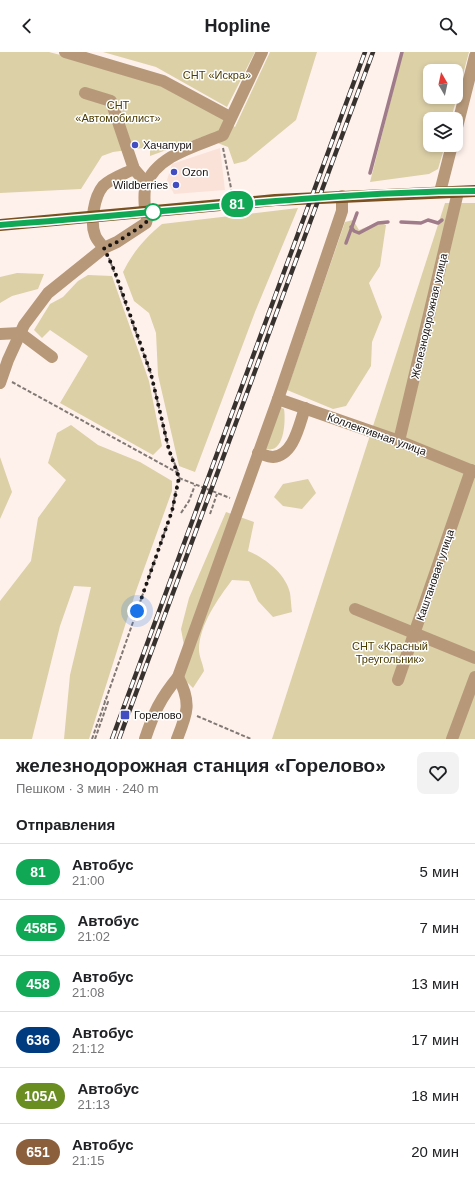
<!DOCTYPE html>
<html lang="ru">
<head>
<meta charset="utf-8">
<style>
	body { margin:0; font-family:Helvetica,sans-serif; background:#f2f2f2; color:#202124; height:100vh; display:flex; flex-direction:column; font-size:15px; white-space:nowrap }
	* { box-sizing:border-box; margin:0 }
	p { font-size:13px; color:#757577 }
	.icon { flex:none; width:22px; height:22px; fill:none; stroke:currentColor; stroke-width:2; stroke-linecap:round; stroke-linejoin:round }
	.map { position:relative; height:687px; overflow:hidden }
	.panel { display:flex; flex-direction:column; background:#fff; flex:1 }
	.panel>* { flex:none }
	.badge { padding:0 8px; border-radius:13px; font-size:14px; line-height:26px }
	.needle { width:26px; rotate:351deg }
	.tools { position:absolute; left:423px; top:12px; display:grid; gap:8px }
	.tools a { display:grid; place-items:center; width:40px; height:40px; border-radius:8px; background:#fff; box-shadow:0 2px 6px #0003; font-size:20px }
	.you { position:absolute; width:20px; height:20px; margin:-10px; border:3px solid #fff; border-radius:50%; background:#1a73e8; box-shadow:0 0 0 6px #1a73e833 }
	.map>.badge { position:absolute; translate:-50% -50%; box-shadow:0 0 0 2px #fff }
	h2 { padding:0 16px; font-size:15px; line-height:36px }
	.round { display:grid; place-items:center; flex:none; width:42px; height:42px; border-radius:8px; background:#f2f2f2 }
	.head { display:flex; align-items:center; justify-content:space-between; height:68px; padding:0 16px }
	h1 { font-size:19px; font-weight:700; line-height:30px }
	ul { padding:0; list-style:none }
	li { display:flex; align-items:center; gap:12px; height:56px; padding:0 16px; border-top:1px solid #e0e0e0 }
	li div { flex:1 }
	li b { display:block; font-size:15px }
	li em { font-style:normal }
	li .badge { min-width:44px; font-weight:700; text-align:center }
	header { display:flex; justify-content:space-between; align-items:center; height:52px; padding:0 16px; background:#fff; font-size:18px; font-weight:700 }
	.map>svg:first-child { display:block }
	.built { fill:#fae2d8 }
	.green { fill:#dcd0a7; fill-rule:evenodd }
	.lines { fill:none; stroke-linecap:round; stroke-linejoin:round }
	.stream { stroke:#a07c8a; stroke-width:3.5 }
	.path { stroke:#827975; stroke-width:2; stroke-dasharray:4 2; stroke-linecap:butt }
	.minor { stroke:#b7997a; stroke-width:12 }
	.major { stroke:#795120; stroke-width:12 }
	.rail-casing { stroke:#38322f; stroke-width:4.5 }
	.rail { stroke:#fff; stroke-width:3; stroke-dasharray:9; stroke-linecap:butt }
	.line-casing { stroke:#fff; stroke-width:9 }
	.line { stroke:#10a855; stroke-width:6 }
	.walk { stroke:#1a1412; stroke-width:4; stroke-dasharray:0 7.2 }
	.poi-dot { fill:#434dc2; stroke:#fff; stroke-width:1.5 }
	.stop-dot { fill:#fff; stroke:#10a855; stroke-width:2 }
	.labels { text-anchor:middle; dominant-baseline:central; stroke-width:3; stroke-linejoin:round; paint-order:stroke }
	.park-label { font-size:11px; fill:#4b3c00; stroke:#fff }
	.poi-label { font-size:11px; fill:#1a1412; stroke:#fff; text-anchor:start }
	.street-label { font-size:11px; fill:#1a1412; stroke:#fff }
</style>
</head>
<body>
<header><svg class="icon" aria-label="back" viewBox="0 0 24 24"><path d="M15 5l-7 7 7 7"/></svg>Hopline<svg class="icon" aria-label="search" viewBox="0 0 24 24"><circle cx="10" cy="10" r="6"/><path d="M15 15l6 6"/></svg></header>
<div class="map">
<svg width="475" height="687" viewBox="0 0 475 687">
	<rect width="100%" height="100%" fill="#fef1ec"/>
	<polygon class="built" points="220,96 225,138 174,142 167,128 172,112"/>
	<g class="green">
		<polygon points="0,0 49,0 137,23 197,51 235,75 270,0 317,0 296,68 246,109 234,112 228,95 202,85 150,104 150,95 113,100 102,104 81,137 0,141"/>
		<polygon points="103,0 255,0 227,55 156,15"/>
		<path d="M403,0H469L451,67H430V93H445L438,117L429,122L370,130ZM430,19H456V45H430Z"/>
		<polygon points="445,151 475,151 475,687 272,687"/>
		<path d="M298,156L255,260L195,420L179,414L158,323L156,281L149,261L134,249L123,220C133,200 145,186 162,172Z"/>
		<polygon points="353,168 359,178 379,170 386,173 380,214 369,231 382,265 372,290 371,314 346,354 333,357 287,338 345,170"/>
		<polygon points="17,221 44,222 38,237 12,244 0,251 0,225"/>
		<polygon points="88,223 112,224 149,329 162,394 153,403 60,351 88,304 50,278 42,286 34,278 50,252 63,245 78,229"/>
		<path d="M280,355L284,357C286,369 284,405 264,396Z"/>
		<polygon points="71,373 98,393 140,410 172,429 172,439 136,539 89,687 64,687 70,623 91,535 74,534 60,574 32,687 0,687 0,549 31,509 38,466 66,428 48,411 57,381"/>
		<polygon points="0,405 12,440 0,467"/>
		<polygon points="308,427 316,441 302,457 283,454 274,445 283,432"/>
		<path d="M226,460L254,470L248,499C265,506 286,522 290,541C291,547 291,554 292,560L273,565L258,549L249,529L232,528C218,547 199,573 199,598C199,604 203,612 204,619L193,636L182,625L185,599L181,577L189,546Z"/>
	</g>
	<g class="lines">
		<g class="stream">
			<polyline points="370,121 402,0"/>
			<polyline points="401,170 421,171 428,168 438,171 442,168"/>
			<polyline points="351,175 354,179 359,181 378,171 388,170"/>
			<polyline points="346,191 357,161"/>
		</g>
		<g class="path">
			<polyline points="223,96 232,141"/>
			<polyline points="12,330 178,421"/>
			<polyline points="179,426 230,446"/>
			<polyline points="181,461 189,449 195,433"/>
			<polyline points="210,462 217,442"/>
			<polyline points="197,664 251,687"/>
			<polyline points="92,687 172,459 179,422 169,398 151,322 109,206"/>
			<polyline points="95,687 108,650 104,649"/>
		</g>
		<g class="minor">
			<polyline points="65,0 163,29 230,65"/>
			<polyline points="85,41 111,49 134,117 147,132"/>
			<polyline points="456,79 475,4"/>
			<polyline points="440,140 452,93"/>
			<path d="M145,160C145,151 143,142 146,133C157,103 197,94 223,83L262,0"/>
			<path d="M104,196C101,192 96,187 95,183C90,170 94,145 103,134C111,126 124,122 134,117"/>
			<polyline points="0,282 20,281 52,305"/>
			<polyline points="0,331 8,308 24,273 48,241 104,196 117,190 146,171 149,160"/>
			<polyline points="278,347 399,389 475,420"/>
			<polyline points="399,389 458,140"/>
			<path d="M258,401C262,402 268,405 273,405C294,403 299,373 305,356"/>
			<polyline points="355,557 475,606"/>
			<polyline points="398,628 471,418"/>
			<path d="M145,687C154,660 160,647 178,625L278,347L342,159V144"/>
			<path d="M177,687C187,662 192,651 178,625"/>
			<polyline points="452,687 475,625"/>
		</g>
		<polyline class="major" points="0,173 275,148 475,139"/>
		<defs>
			<g id="rail">
				<polyline points="112,687 365,0"/>
				<polyline points="119,687 373,0"/>
			</g>
		</defs>
		<use href="#rail" class="rail-casing"/>
		<use href="#rail" class="rail"/>
	</g>
	<g class="lines">
		<defs>
			<path id="line" d="M0,173C158,162 316,140 475,139"/>
		</defs>
		<use href="#line" class="line-casing"/>
		<use href="#line" class="line"/>
		<polyline class="walk" points="137,559 172,459 179,426 169,398 151,322 115,220 104,196 117,190 146,171 149,160 153,160"/>
	</g>
	<g class="poi-dot">
		<circle cx="135" cy="93" r="4"/>
		<circle cx="174" cy="120" r="4"/>
		<circle cx="176" cy="133" r="4"/>
		<rect x="120" y="658" width="10" height="10" rx="2"/>
	</g>
	<circle class="stop-dot" cx="153" cy="160" r="8"/>
	<g class="labels">
		<g class="park-label">
			<text x="217" y="23">СНТ «Искра»</text>
			<text x="118" y="53">СНТ<tspan x="118" dy="13">«Автомобилист»</tspan></text>
			<text x="390" y="594">СНТ «Красный<tspan x="390" dy="13">Треугольник»</tspan></text>
		</g>
		<g class="poi-label">
			<text x="143" y="93">Хачапури</text>
			<text x="182" y="120">Ozon</text>
			<text x="168" y="133" text-anchor="end">Wildberries</text>
			<text x="134" y="663">Горелово</text>
		</g>
		<g class="street-label">
			<text transform="translate(429 264) rotate(-77)">Железнодорожная улица</text>
			<text transform="translate(377 382) rotate(20)">Коллективная улица</text>
			<text transform="translate(435 523) rotate(-71)">Каштановая улица</text>
		</g>
	</g>
</svg>
<div class="tools">
<a><svg class="needle" viewBox="-14 -14 28 28"><path d="M0-13l5 13h-10z" fill="#e53935"/><path d="M0 13l5-13h-10z" fill="#757577"/></svg></a>
<a><svg class="icon" aria-label="layers" viewBox="0 0 24 24"><path d="M12 4l9 5-9 5-9-5zM3 14l9 5 9-5"/></svg></a>
</div>
<div class="you" style="left:137px;top:559px"></div>
<b class="badge" style="left:237px;top:152px;background:#10a855;color:#fff">81</b>
</div>
<section class="panel">
<div class="head"><div><h1>железнодорожная станция «Горелово»</h1><p>Пешком · 3 мин · 240 m</p></div><a class="round"><svg class="icon" aria-label="heart" viewBox="0 0 24 24"><path d="M12 20l-8-8c-3-5 5-10 8-4 3-6 11-1 8 4z"/></svg></a></div>
<h2>Отправления</h2>
<ul>
<li><span class="badge" style="background:#10a855;color:#fff">81</span><div><b>Автобус</b><p>21:00</p></div><em>5 мин</em></li>
<li><span class="badge" style="background:#10a855;color:#fff">458Б</span><div><b>Автобус</b><p>21:02</p></div><em>7 мин</em></li>
<li><span class="badge" style="background:#10a855;color:#fff">458</span><div><b>Автобус</b><p>21:08</p></div><em>13 мин</em></li>
<li><span class="badge" style="background:#003b80;color:#fff">636</span><div><b>Автобус</b><p>21:12</p></div><em>17 мин</em></li>
<li><span class="badge" style="background:#6b8e23;color:#fff">105А</span><div><b>Автобус</b><p>21:13</p></div><em>18 мин</em></li>
<li><span class="badge" style="background:#8b5e3c;color:#fff">651</span><div><b>Автобус</b><p>21:15</p></div><em>20 мин</em></li>
</ul>
</section>
</body>
</html>
